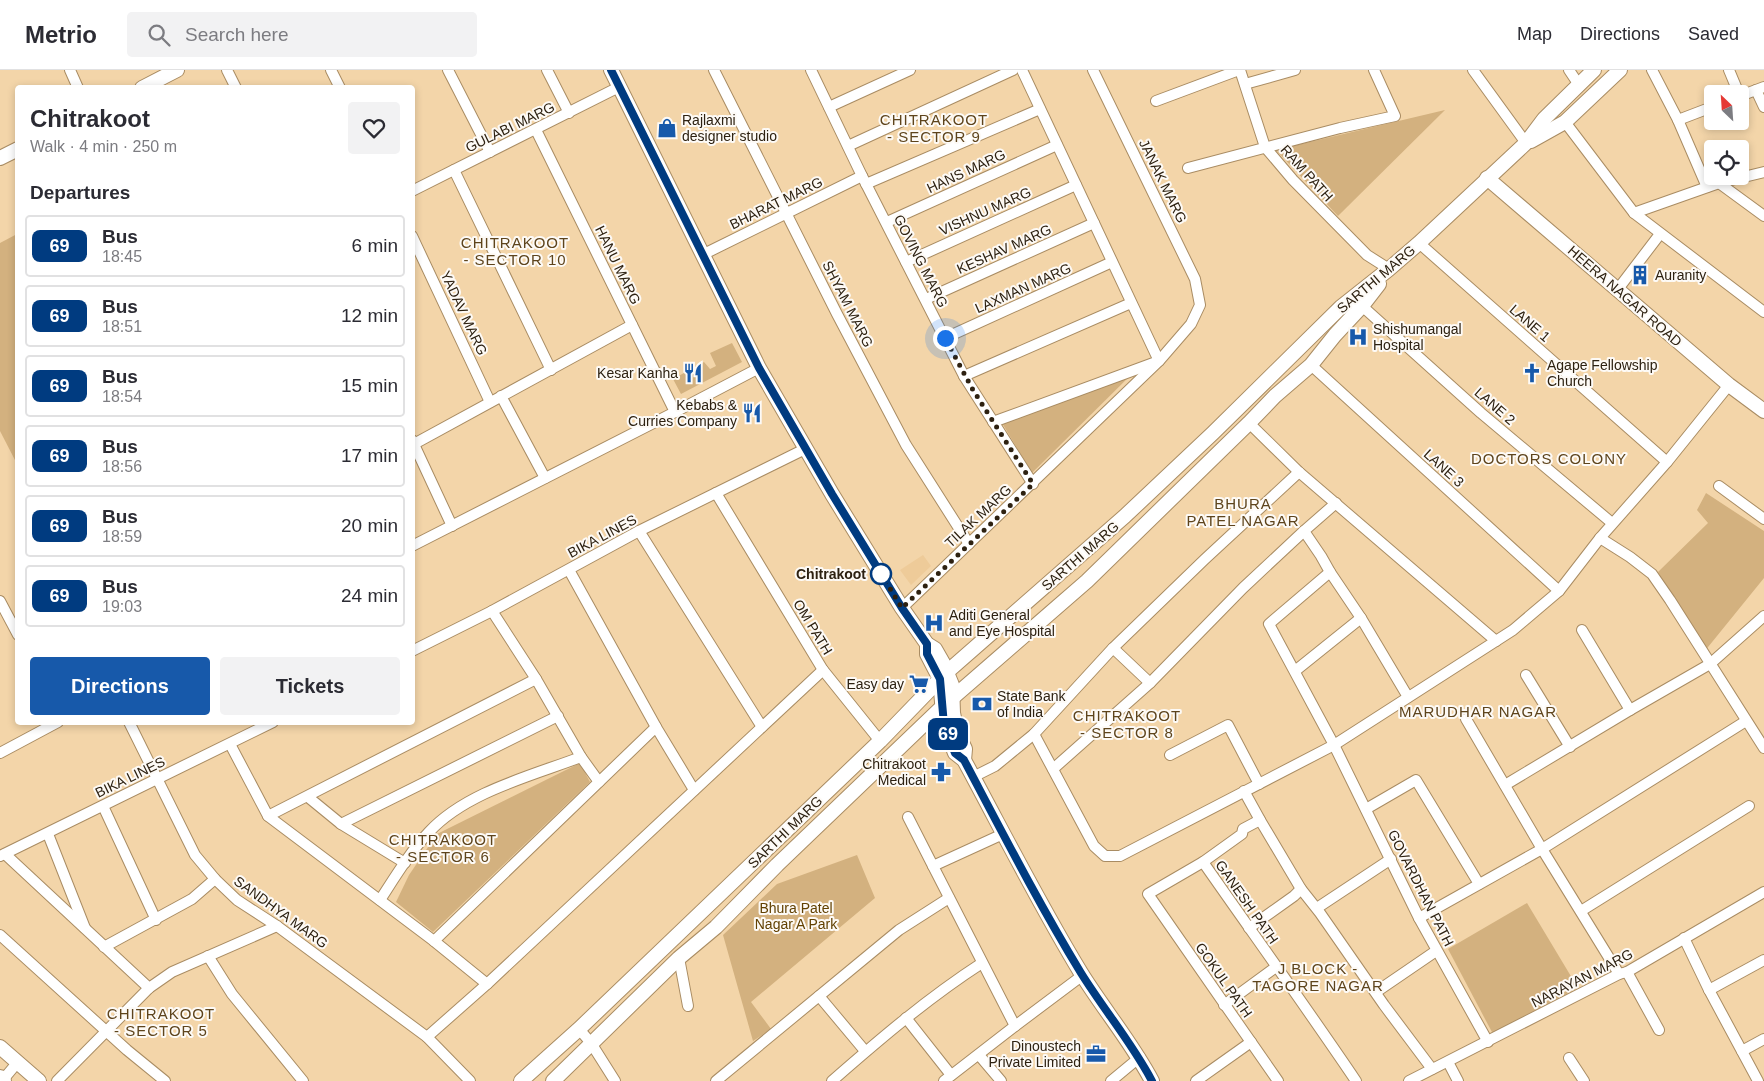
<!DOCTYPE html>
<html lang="en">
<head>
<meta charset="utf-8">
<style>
	body { margin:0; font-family:Helvetica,sans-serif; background:#f2f2f3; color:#2b2b33; height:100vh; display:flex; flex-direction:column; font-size:19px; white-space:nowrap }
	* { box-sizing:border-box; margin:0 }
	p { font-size:16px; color:#7c7c81 }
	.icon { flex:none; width:28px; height:28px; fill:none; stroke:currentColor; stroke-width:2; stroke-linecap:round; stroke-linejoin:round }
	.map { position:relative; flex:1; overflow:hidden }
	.panel { position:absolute; left:15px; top:15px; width:400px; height:640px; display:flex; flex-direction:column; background:#fff; border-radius:5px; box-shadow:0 2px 8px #0003 }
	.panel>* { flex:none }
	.badge { padding:0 10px; border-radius:8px; font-size:18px; line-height:32px }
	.needle { width:32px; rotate:335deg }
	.tools { position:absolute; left:1704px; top:15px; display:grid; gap:10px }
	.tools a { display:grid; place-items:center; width:45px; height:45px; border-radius:5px; background:#fff; box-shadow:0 2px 8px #0003; font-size:25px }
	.you { position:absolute; width:25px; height:25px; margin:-12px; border:4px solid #fff; border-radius:50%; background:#1a73e8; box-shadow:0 0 0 8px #1a73e833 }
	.map>.badge { position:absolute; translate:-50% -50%; box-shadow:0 0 0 2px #fff }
	h2 { padding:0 15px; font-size:19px; line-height:45px }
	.round { display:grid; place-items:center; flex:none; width:52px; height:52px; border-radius:5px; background:#f2f2f3 }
	.head { display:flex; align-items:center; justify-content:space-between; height:85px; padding:0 15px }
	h1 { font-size:24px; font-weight:700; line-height:38px }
	.cta { display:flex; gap:10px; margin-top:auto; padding:10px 15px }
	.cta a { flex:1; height:58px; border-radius:5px; background:#1759aa; color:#fff; font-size:20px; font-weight:700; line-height:58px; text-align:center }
	.cta a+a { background:#f2f2f3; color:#2b2b33 }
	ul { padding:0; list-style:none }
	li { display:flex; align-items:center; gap:15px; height:62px; margin:0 10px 8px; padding:0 5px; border:2px solid #e1e1e2; border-radius:5px }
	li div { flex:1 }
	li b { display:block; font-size:19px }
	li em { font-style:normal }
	li .badge { min-width:55px; font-weight:700; text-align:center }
	header { display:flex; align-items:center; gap:30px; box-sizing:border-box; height:70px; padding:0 25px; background:#fff; border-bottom:1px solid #e1e1e2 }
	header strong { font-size:24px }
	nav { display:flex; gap:28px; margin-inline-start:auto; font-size:18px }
	.search { width:350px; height:45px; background:#f2f2f3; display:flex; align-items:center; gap:12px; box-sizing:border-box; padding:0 18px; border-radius:5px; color:#7c7c81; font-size:19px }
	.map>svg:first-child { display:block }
	.built { fill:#eecb99 }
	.green { fill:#d3b17f }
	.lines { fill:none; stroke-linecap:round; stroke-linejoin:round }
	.street-casing { stroke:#a98c63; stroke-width:12 }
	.secondary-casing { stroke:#a98c63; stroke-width:16 }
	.highway-casing { stroke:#a98c63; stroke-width:20 }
	.street { stroke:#fff; stroke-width:10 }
	.secondary { stroke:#fff; stroke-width:14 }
	.highway { stroke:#fff; stroke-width:18 }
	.line-casing { stroke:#fff; stroke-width:11 }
	.line { stroke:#003b80; stroke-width:8 }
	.walk { stroke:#2d2111; stroke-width:5; stroke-dasharray:0 9 }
	.stop-dot { fill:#fff; stroke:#003b80; stroke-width:2.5 }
	.labels { text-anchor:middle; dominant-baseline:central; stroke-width:4; stroke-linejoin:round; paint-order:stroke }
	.poi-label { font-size:14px; fill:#2d2111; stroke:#fdfaf6; text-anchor:start }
	.street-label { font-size:14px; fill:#2d2111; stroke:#fdfaf6 }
	.stop-label { font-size:14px; font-weight:bold; fill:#2d2111; stroke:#fdfaf6; text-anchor:end }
	.park-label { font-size:14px; fill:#624102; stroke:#fdfaf6 }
	.neighbourhood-label { font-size:15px; letter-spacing:1px; fill:#5e441c; stroke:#fdfaf6 }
</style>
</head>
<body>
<header>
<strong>Metrio</strong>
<div class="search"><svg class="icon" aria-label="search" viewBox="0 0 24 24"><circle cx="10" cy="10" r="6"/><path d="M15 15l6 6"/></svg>Search here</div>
<nav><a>Map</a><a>Directions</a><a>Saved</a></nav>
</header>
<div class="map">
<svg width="1764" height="1011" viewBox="0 0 1764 1011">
	<rect width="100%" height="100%" fill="#f3d5a9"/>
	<polygon class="built" points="923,485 931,496 911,515 900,500"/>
	<g class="green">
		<polygon points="1445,40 1338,146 1276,80"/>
		<polygon points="17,164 17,394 0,361 0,173"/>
		<polygon points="732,273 742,292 681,324 673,309 704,292 710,299 716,296 710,283"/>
		<polygon points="1144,292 1032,403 1002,353"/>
		<polygon points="1706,423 1764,461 1764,508 1704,582 1658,502 1708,453 1697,440"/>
		<polygon points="580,693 590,712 433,862 396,832 409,805 437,764"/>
		<polygon points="857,785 875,828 751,932 771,959 753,971 723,865 777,814"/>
		<polygon points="1527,833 1578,918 1493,964 1448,879"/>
	</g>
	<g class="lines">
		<defs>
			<g id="street">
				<polyline points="70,0 78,18"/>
				<polyline points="227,0 236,18"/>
				<polyline points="331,0 340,18"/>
				<polyline points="448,0 490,82"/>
				<polyline points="547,0 569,43"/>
				<polyline points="714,0 837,244 906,375 969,474"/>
				<polyline points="811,0 862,106 964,306 1033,414"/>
				<polyline points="1240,0 1265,77 1293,110 1367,185 1389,199"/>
				<polyline points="1473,0 1526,73"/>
				<polyline points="1569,0 1579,15"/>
				<polyline points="1652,0 1678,50 1707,117"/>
				<polyline points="1729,0 1739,24"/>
				<polyline points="1245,14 1295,0"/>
				<polyline points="1756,20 1764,37"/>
				<polyline points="1740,26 1764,17"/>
				<polyline points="1156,31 1239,0"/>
				<polyline points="829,37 910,0"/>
				<polyline points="1678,50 1712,37"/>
				<polyline points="1565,52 1634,143 1764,242"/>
				<polyline points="536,60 675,342"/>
				<polyline points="848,76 1013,0"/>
				<polyline points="1188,98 1340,58 1395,46 1374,0"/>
				<polyline points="454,100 551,300"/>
				<polyline points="1719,113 1764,146"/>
				<polyline points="866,114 1040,39"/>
				<polyline points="412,121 619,17"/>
				<polyline points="1634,143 1719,113 1764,102"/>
				<polyline points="887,152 1057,75"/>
				<polyline points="412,166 490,332"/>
				<polyline points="1419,173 1667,392"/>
				<polyline points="702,185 862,106"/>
				<polyline points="906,192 1076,115"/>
				<polyline points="1618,219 1660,164"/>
				<polyline points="926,229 1094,153"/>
				<polyline points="1362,236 1481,343 1612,453"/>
				<polyline points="945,268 1112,192"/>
				<polyline points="1311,295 1559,521"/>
				<polyline points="964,306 1131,233"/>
				<polyline points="501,326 545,408"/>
				<polyline points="993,352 1159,291 1022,0"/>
				<polyline points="1249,353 1299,402 1496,571"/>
				<polyline points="412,370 452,456"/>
				<polyline points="414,374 632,255"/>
				<polyline points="1719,416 1764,449"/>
				<polyline points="716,423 823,600 880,671"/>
				<polyline points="1336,433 1304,461 1321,486 1330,502 1269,554 1334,675 1419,848 1488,972"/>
				<polyline points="639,461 762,657"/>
				<polyline points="1600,468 1630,487 1652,504 1670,530 1764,678"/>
				<polyline points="412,476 675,342 759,298"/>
				<polyline points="569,500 656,657 694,720"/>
				<polyline points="1330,502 1361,548 1408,627"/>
				<polyline points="0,531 18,565"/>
				<polyline points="902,538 1159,291 1191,254 1200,235 1195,209 1093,0"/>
				<polyline points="492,541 536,609 581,687 599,712"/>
				<polyline points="1582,560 1630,640"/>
				<polyline points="1113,578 1150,613 1243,518 1304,461"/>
				<polyline points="412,581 492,541 639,461 805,379"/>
				<polyline points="1295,601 1361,548"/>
				<polyline points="1526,605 1570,677"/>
				<polyline points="1466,649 1542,779 1619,904"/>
				<polyline points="129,652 195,785 215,809 237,830 277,856 427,967 470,1011"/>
				<polyline points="1034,664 1094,776 1105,786 1120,786 1334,675 1513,560 1559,521 1600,468 1667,392 1729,315"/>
				<polyline points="230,674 268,746 434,871 487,914"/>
				<polyline points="0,683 58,652"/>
				<polyline points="1170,685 1228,655 1259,714"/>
				<polyline points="1053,699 1150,613"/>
				<polyline points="973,707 995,696 1034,664 1113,578 1205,489 1299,402"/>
				<polyline points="1505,715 1630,640 1710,594 1764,546"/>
				<polyline points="1244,721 1260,750 1301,819"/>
				<polyline points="308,727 341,754 405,793"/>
				<polyline points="103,736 156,850"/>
				<polyline points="1366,739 1416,710 1479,814"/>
				<polyline points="268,746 536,609"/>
				<polyline points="908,747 933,796"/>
				<polyline points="1260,750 1243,759 1242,764 1203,792 1148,824 1278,1011"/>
				<polyline points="341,754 558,646"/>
				<polyline points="48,764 85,858"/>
				<polyline points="1003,764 933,796 1015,956"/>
				<polyline points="5,784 149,918"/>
				<polyline points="0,786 273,652"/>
				<path d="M1203,792C1254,865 1306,937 1356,1011"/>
				<path d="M380,830C395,807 410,782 429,762C466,722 531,706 581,687"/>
				<polyline points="1317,838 1391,789"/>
				<polyline points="1581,841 1749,736"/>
				<polyline points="1419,848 1542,779 1746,651"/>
				<polyline points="1249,858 1294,826 1301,819 1320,843 1384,935 1432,999"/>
				<polyline points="0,865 127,980 165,1011"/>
				<polyline points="1684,868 1709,920 1758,1011"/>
				<polyline points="434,871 656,657"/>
				<polyline points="104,877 192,829 215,809"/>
				<polyline points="208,886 232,924 303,1011"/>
				<polyline points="679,888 688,936"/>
				<polyline points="1627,902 1659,960"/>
				<polyline points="1709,920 1764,890"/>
				<polyline points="1376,922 1436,881"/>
				<polyline points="819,926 865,981"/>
				<polyline points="1224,935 1276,897"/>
				<polyline points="906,948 951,1005"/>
				<polyline points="579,959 591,973 615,1011"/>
				<polyline points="427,967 487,914 823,600"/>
				<polyline points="1742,981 1764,969"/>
				<polyline points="979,985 1001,1011"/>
				<polyline points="1569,988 1584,1011"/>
				<polyline points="1448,992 1458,1011"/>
				<polyline points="2,1011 17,993"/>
				<polyline points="57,1011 149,918 172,902 277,856"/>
				<polyline points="716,1011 899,860 949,828"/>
				<path d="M832,1011C880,969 928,928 982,893"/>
				<polyline points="944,1011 1015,956 1083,905"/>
				<polyline points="1111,1011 1140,987"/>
				<polyline points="1196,1011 1251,972"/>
				<polyline points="1409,1011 1619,904 1627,902 1764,822"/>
			</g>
			<g id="secondary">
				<polyline points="611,0 759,298 832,424 902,538 927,574 935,579 943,593 952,615 953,643 957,662 965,679 964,690"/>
				<polyline points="142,18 177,0"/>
				<polyline points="1531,71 1565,52 1620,0"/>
				<polyline points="0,88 18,79"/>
				<polyline points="1487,108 1729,315 1764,341"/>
				<path d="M927,574V584L940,609L944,655L955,683L964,690C1003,762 1039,834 1081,903C1104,940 1132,973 1152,1011"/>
				<polyline points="0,977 39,1011"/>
				<polyline points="521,1011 579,959 880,671 947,602 1125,446 1213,363 1341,237 1389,199 1419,173 1526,73 1544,49 1594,0"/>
				<polyline points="553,1011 679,888 716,857 777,795 942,637 1087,511 1249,353 1275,326 1311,295 1335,265 1362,236 1379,214"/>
			</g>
			<polyline id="highway" points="0,1009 2,1011"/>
		</defs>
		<use href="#street" class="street-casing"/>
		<use href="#secondary" class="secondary-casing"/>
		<use href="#highway" class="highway-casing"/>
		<use href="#street" class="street"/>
		<use href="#secondary" class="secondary"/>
		<use href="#highway" class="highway"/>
	</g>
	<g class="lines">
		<defs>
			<path id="line" d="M611,0L759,298L832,424L902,538L927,574V584L940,609L944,655L955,683L964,690C1002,762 1039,834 1081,903C1104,940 1132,973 1152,1011"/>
		</defs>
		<use href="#line" class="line-casing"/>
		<use href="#line" class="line"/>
		<polyline class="walk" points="881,504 902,538 1033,414 973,320 945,268"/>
	</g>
	<defs>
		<symbol id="shop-bare" viewBox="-9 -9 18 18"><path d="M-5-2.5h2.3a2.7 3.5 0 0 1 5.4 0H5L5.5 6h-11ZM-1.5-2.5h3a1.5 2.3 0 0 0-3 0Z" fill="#1759aa" stroke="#fdfaf6" stroke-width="2.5" paint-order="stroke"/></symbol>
		<symbol id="building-bare" viewBox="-9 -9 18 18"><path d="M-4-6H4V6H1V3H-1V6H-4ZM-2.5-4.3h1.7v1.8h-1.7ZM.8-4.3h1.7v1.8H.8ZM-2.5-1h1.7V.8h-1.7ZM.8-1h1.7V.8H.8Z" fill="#1759aa" stroke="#fdfaf6" stroke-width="2.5" paint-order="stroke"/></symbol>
		<symbol id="hospital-bare" viewBox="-9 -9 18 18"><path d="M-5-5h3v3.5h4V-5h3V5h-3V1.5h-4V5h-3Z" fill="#1759aa" stroke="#fdfaf6" stroke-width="2.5" paint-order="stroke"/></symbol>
		<symbol id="restaurant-bare" viewBox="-9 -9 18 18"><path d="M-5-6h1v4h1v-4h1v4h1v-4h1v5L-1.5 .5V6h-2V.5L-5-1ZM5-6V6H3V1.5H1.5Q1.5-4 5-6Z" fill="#1759aa" stroke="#fdfaf6" stroke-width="2.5" paint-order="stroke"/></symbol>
		<symbol id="church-bare" viewBox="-9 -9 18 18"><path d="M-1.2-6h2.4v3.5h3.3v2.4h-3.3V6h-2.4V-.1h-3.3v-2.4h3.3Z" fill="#1759aa" stroke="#fdfaf6" stroke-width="2.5" paint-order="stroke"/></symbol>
		<symbol id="supermarket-bare" viewBox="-9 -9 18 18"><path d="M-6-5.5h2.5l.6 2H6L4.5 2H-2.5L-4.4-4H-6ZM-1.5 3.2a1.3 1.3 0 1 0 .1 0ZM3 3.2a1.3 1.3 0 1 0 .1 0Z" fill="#1759aa" stroke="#fdfaf6" stroke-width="2.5" paint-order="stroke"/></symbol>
		<symbol id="bank-bare" viewBox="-9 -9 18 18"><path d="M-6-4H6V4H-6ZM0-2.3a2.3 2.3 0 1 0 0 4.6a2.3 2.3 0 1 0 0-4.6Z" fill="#1759aa" stroke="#fdfaf6" stroke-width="2.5" paint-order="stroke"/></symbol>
		<symbol id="pharmacy-bare" viewBox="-9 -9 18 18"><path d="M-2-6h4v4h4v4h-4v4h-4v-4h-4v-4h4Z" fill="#1759aa" stroke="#fdfaf6" stroke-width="2.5" paint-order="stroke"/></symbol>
		<symbol id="office-bare" viewBox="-9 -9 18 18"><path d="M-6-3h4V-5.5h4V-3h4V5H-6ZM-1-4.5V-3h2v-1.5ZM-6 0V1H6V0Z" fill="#1759aa" stroke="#fdfaf6" stroke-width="2.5" paint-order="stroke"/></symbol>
	</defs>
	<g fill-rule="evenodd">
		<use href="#shop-bare" x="653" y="44" width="28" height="28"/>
		<use href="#building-bare" x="1626" y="191" width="28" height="28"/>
		<use href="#hospital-bare" x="1344" y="253" width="28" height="28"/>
		<use href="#restaurant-bare" x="679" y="289" width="28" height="28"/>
		<use href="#church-bare" x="1518" y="289" width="28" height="28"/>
		<use href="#restaurant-bare" x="738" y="329" width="28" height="28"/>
		<use href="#hospital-bare" x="920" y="539" width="28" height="28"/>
		<use href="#supermarket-bare" x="905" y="600" width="28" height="28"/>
		<use href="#bank-bare" x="968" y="620" width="28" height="28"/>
		<use href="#pharmacy-bare" x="927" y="688" width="28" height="28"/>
		<use href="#office-bare" x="1082" y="970" width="28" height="28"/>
	</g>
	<circle class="stop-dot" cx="881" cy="504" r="10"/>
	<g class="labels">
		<g class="poi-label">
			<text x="682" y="50">Rajlaxmi<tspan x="682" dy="16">designer studio</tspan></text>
			<text x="1655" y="205">Auranity</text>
			<text x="1373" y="259">Shishumangal<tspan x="1373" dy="16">Hospital</tspan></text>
			<text x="1547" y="295">Agape Fellowship<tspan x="1547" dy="16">Church</tspan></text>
			<text x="678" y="303" text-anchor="end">Kesar Kanha</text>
			<text x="737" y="335" text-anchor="end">Kebabs &amp;<tspan x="737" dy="16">Curries Company</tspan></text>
			<text x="949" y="545">Aditi General<tspan x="949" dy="16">and Eye Hospital</tspan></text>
			<text x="904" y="614" text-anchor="end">Easy day</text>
			<text x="997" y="626">State Bank<tspan x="997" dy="16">of India</tspan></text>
			<text x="926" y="694" text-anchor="end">Chitrakoot<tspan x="926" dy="16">Medical</tspan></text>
			<text x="1081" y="976" text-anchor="end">Dinoustech<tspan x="1081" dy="16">Private Limited</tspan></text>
		</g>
		<g class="street-label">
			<text transform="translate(510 57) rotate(-26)">GULABI MARG</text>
			<text transform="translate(966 101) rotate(-25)">HANS MARG</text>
			<text transform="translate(1307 103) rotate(48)">RAM PATH</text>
			<text transform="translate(1163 111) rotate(64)">JANAK MARG</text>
			<text transform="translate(776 133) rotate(-26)">BHARAT MARG</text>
			<text transform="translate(985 141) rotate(-24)">VISHNU MARG</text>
			<text transform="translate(1004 179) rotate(-24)">KESHAV MARG</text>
			<text transform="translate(921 191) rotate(63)">GOVING MARG</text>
			<text transform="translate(618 195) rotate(64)">HANU MARG</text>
			<text transform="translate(1376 209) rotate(-40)">SARTHI MARG</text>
			<text transform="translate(1023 218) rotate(-24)">LAXMAN MARG</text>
			<text transform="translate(1625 226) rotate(41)">HEERA NAGAR ROAD</text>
			<text transform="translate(848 234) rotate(63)">SHYAM MARG</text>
			<text transform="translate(464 243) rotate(65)">YADAV MARG</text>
			<text transform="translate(1530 253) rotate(41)">LANE 1</text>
			<text transform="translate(1495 336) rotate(41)">LANE 2</text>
			<text transform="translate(1444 398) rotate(42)">LANE 3</text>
			<text transform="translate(978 446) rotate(-43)">TILAK MARG</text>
			<text transform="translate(602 466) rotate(-28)">BIKA LINES</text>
			<text transform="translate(1080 486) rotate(-41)">SARTHI MARG</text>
			<text transform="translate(813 557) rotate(59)">OM PATH</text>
			<text transform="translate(130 707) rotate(-26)">BIKA LINES</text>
			<text transform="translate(785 762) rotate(-44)">SARTHI MARG</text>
			<text transform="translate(1421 818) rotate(63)">GOVARDHAN PATH</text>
			<text transform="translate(1247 832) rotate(55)">GANESH PATH</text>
			<text transform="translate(281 842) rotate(36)">SANDHYA MARG</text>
			<text transform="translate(1582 908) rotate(-27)">NARAYAN MARG</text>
			<text transform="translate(1224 910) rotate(55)">GOKUL PATH</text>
		</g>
		<g class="stop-label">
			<text x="866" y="504">Chitrakoot</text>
		</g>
		<g class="park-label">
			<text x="796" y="838">Bhura Patel<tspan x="796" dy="16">Nagar A Park</tspan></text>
		</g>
		<g class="neighbourhood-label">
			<text x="934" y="49">CHITRAKOOT<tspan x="934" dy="17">- SECTOR 9</tspan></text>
			<text x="515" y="172">CHITRAKOOT<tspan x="515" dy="17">- SECTOR 10</tspan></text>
			<text x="1549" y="388">DOCTORS COLONY</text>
			<text x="1243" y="433">BHURA<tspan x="1243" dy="17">PATEL NAGAR</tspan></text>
			<text x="1478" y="641">MARUDHAR NAGAR</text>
			<text x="1127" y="645">CHITRAKOOT<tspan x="1127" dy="17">- SECTOR 8</tspan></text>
			<text x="443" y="769">CHITRAKOOT<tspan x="443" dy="17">- SECTOR 6</tspan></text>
			<text x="1318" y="898">J BLOCK -<tspan x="1318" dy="17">TAGORE NAGAR</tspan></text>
			<text x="161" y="943">CHITRAKOOT<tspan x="161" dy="17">- SECTOR 5</tspan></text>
		</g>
	</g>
</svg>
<div class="tools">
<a><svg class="needle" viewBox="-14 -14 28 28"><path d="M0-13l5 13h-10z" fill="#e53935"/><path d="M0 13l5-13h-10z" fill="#7c7c81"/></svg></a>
<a><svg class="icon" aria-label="locate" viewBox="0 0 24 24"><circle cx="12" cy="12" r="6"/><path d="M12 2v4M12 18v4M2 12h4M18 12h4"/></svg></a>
</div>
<div class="you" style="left:945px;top:268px"></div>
<b class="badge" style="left:948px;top:664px;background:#003b80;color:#fff">69</b>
<section class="panel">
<div class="head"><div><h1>Chitrakoot</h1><p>Walk · 4 min · 250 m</p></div><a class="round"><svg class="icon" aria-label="heart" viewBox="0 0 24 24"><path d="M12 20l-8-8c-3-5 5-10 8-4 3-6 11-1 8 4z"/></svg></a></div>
<h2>Departures</h2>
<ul>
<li><span class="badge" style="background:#003b80;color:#fff">69</span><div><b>Bus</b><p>18:45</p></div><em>6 min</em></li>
<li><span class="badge" style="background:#003b80;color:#fff">69</span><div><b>Bus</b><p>18:51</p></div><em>12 min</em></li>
<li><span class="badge" style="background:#003b80;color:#fff">69</span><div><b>Bus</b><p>18:54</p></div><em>15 min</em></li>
<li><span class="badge" style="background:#003b80;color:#fff">69</span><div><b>Bus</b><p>18:56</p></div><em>17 min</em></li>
<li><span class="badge" style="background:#003b80;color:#fff">69</span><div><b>Bus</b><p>18:59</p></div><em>20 min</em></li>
<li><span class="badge" style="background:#003b80;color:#fff">69</span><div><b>Bus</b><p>19:03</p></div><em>24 min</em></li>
</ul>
<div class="cta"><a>Directions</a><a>Tickets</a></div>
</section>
</div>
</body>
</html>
